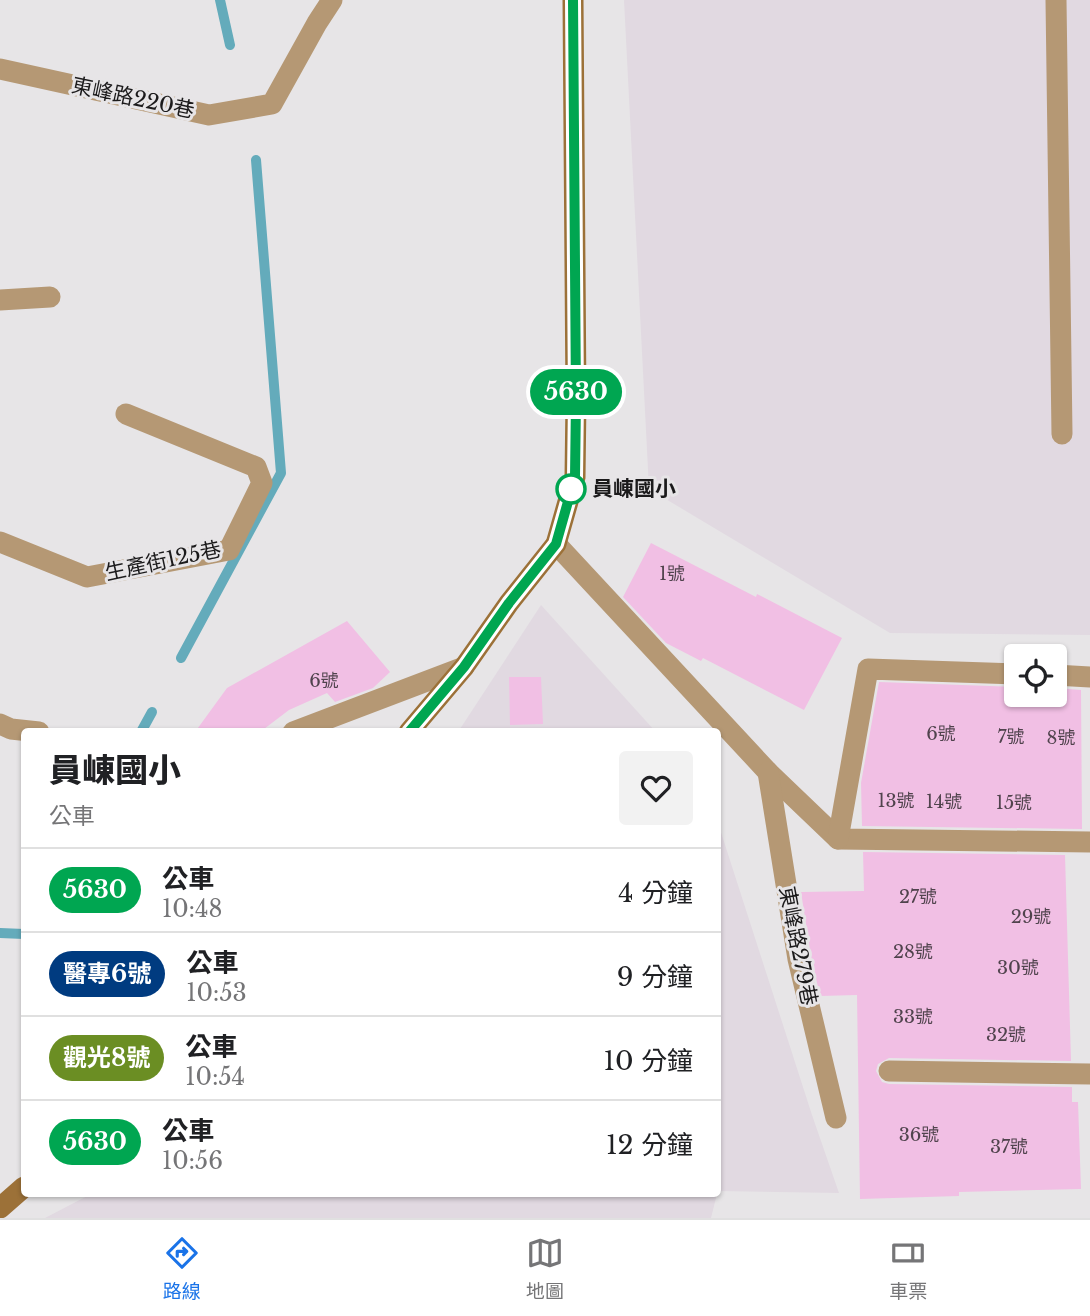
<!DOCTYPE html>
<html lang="zh-TW">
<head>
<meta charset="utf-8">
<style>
	body { margin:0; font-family:"Libre Baskerville","Noto Sans TC",serif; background:#f2f2f2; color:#202124; height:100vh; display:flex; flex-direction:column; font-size:26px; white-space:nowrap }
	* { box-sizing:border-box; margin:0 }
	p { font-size:23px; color:#757577 }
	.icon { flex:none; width:38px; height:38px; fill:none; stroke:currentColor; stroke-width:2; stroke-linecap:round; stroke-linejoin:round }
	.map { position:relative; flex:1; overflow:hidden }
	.sheet { position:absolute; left:21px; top:728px; width:700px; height:469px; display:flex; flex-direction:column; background:#fff; border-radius:7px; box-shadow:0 2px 5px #0004 }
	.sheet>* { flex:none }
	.badge { padding:0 14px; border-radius:23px; font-size:24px; line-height:46px }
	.controls { position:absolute; left:1004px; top:644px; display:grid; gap:14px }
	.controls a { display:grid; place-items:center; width:63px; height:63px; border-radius:7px; background:#fff; box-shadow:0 2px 5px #0004; font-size:35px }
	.map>.badge { position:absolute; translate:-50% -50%; box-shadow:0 0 0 4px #fff }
	.round { display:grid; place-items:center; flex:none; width:74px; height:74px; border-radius:7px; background:#f2f2f2 }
	.summary { display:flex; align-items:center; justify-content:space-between; height:119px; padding:0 28px }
	h1 { font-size:33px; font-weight:800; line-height:52px }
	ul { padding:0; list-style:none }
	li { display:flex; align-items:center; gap:21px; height:84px; padding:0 28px; border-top:2px solid #e0e0e0 }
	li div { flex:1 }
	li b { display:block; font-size:26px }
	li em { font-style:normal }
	li .badge { min-width:77px; font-weight:700; text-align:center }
	.dock { display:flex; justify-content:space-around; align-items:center; height:98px; border-top:2px solid #e0e0e0; background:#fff; font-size:19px; color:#757577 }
	.dock a { display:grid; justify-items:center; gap:4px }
	.dock .current { color:#1a73e8 }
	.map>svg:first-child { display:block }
	.built { fill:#e1d9e1 }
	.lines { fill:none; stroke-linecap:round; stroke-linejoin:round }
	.stream { stroke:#64abbb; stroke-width:10 }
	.building { fill:#f1bfe4 }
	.lane { stroke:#b59874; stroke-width:21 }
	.street { stroke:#b59874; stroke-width:21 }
	.secondary { stroke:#9c7138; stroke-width:21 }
	.line-casing { stroke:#fff; stroke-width:16 }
	.line { stroke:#00a651; stroke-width:10 }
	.stop-dot { fill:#fff; stroke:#00a651; stroke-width:3.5 }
	.labels { text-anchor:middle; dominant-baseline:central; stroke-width:6; stroke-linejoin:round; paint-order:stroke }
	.number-label { font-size:18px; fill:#50434d }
	.street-label { font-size:21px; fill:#1b1a1b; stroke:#e7e5e7 }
	.stop-label { font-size:21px; font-weight:bold; fill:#1b1a1b; stroke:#e7e5e7; text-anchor:start }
</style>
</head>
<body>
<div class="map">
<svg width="1090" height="1218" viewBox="0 0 1090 1218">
	<rect width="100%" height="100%" fill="#e7e5e7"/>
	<g class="built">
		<polygon points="624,0 1090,0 1090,635 890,633 649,489"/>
		<polygon points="541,605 655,731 458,732"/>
		<polygon points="718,823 812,1115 839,1193 718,1191"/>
		<polygon points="91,1194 717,1194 711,1218 45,1218"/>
	</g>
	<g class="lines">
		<g class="stream">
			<polyline points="220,0 230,45"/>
			<polyline points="181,658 281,473 256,160"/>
			<polyline points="141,732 152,712"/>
			<polyline points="0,933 24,934"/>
		</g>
	</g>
	<g class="building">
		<polygon points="651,543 756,597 757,594 842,638 804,710 703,658 701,661 666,643 623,597"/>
		<polygon points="347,621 390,672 373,688 335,702 327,693 289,710 260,732 195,732 227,688"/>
		<polygon points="509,677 541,677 543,724 510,725"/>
		<polygon points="879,682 1017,687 1017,695 1055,695 1055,688 1081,690 1082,829 862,826 861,783"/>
		<polygon points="863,852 1065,855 1071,1061 889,1058 878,1064 876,1071 882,1082 889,1084 1072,1087 1072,1102 1078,1102 1081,1189 959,1192 959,1196 860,1199 857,995 820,996 811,956 801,892 864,891"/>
	</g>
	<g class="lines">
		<g class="lane">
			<polyline points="1056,0 1062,434"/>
			<polyline points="0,300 50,297"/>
			<polyline points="0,542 87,577 229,550 262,483 256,467 126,414"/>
			<polyline points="556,544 768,772 838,839 1090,842"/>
			<polyline points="1055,675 1090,677"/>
			<polyline points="0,724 11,729 39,732"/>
			<polyline points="293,732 464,667"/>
			<polyline points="768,772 798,959 836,1118"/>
			<polyline points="838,839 868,669 1017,674"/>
			<polyline points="889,1071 1090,1074"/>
		</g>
		<polyline class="street" points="0,69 209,115 272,104 317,23 332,0"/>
		<g class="secondary">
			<polyline points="409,732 464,667 509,603 556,544 575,477 576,400 573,0"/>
			<polyline points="0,1208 24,1187"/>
		</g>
	</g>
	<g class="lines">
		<defs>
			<polyline id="line" points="409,732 464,667 509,603 556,544 575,477 576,400 573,0"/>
		</defs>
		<use href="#line" class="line-casing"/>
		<use href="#line" class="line"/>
	</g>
	<circle class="stop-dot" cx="571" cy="489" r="14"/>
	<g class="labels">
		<g class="number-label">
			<text x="672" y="574">1號</text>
			<text x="324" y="681">6號</text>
			<text x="941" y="734">6號</text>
			<text x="1011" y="737">7號</text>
			<text x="1061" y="738">8號</text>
			<text x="896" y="801">13號</text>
			<text x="944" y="802">14號</text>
			<text x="1014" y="803">15號</text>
			<text x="918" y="897">27號</text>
			<text x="1031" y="917">29號</text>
			<text x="913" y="952">28號</text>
			<text x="1018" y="968">30號</text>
			<text x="913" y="1017">33號</text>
			<text x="1006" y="1035">32號</text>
			<text x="919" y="1135">36號</text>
			<text x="1009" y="1147">37號</text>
		</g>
		<g class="street-label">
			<text transform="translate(133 98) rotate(12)">東峰路220巷</text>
			<text transform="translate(163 561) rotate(-12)">生產街125巷</text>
			<text transform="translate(798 946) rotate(79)">東峰路279巷</text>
		</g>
		<g class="stop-label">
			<text x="592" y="489">員崠國小</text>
		</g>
	</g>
</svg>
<div class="controls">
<a><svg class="icon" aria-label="locate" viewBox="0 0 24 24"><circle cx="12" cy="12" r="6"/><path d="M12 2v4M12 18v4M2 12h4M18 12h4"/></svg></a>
</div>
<b class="badge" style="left:576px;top:392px;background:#00a651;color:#fff">5630</b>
<section class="sheet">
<div class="summary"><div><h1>員崠國小</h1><p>公車</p></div><a class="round"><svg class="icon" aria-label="heart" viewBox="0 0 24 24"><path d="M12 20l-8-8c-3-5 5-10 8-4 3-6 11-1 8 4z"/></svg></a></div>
<ul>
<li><span class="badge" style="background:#00a651;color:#fff">5630</span><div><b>公車</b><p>10:48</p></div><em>4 分鐘</em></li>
<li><span class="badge" style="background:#003b80;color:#fff">醫專6號</span><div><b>公車</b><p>10:53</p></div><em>9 分鐘</em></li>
<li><span class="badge" style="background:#6b8e23;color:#fff">觀光8號</span><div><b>公車</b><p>10:54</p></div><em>10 分鐘</em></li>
<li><span class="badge" style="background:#00a651;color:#fff">5630</span><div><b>公車</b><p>10:56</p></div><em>12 分鐘</em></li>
</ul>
</section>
</div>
<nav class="dock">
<a class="current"><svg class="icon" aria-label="directions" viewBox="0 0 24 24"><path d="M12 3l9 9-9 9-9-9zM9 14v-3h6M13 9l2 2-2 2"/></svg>路線</a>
<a><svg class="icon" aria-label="map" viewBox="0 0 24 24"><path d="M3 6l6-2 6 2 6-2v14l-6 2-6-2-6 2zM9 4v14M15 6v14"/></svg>地圖</a>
<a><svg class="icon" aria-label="tickets" viewBox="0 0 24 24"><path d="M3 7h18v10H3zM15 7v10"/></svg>車票</a>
</nav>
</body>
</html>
